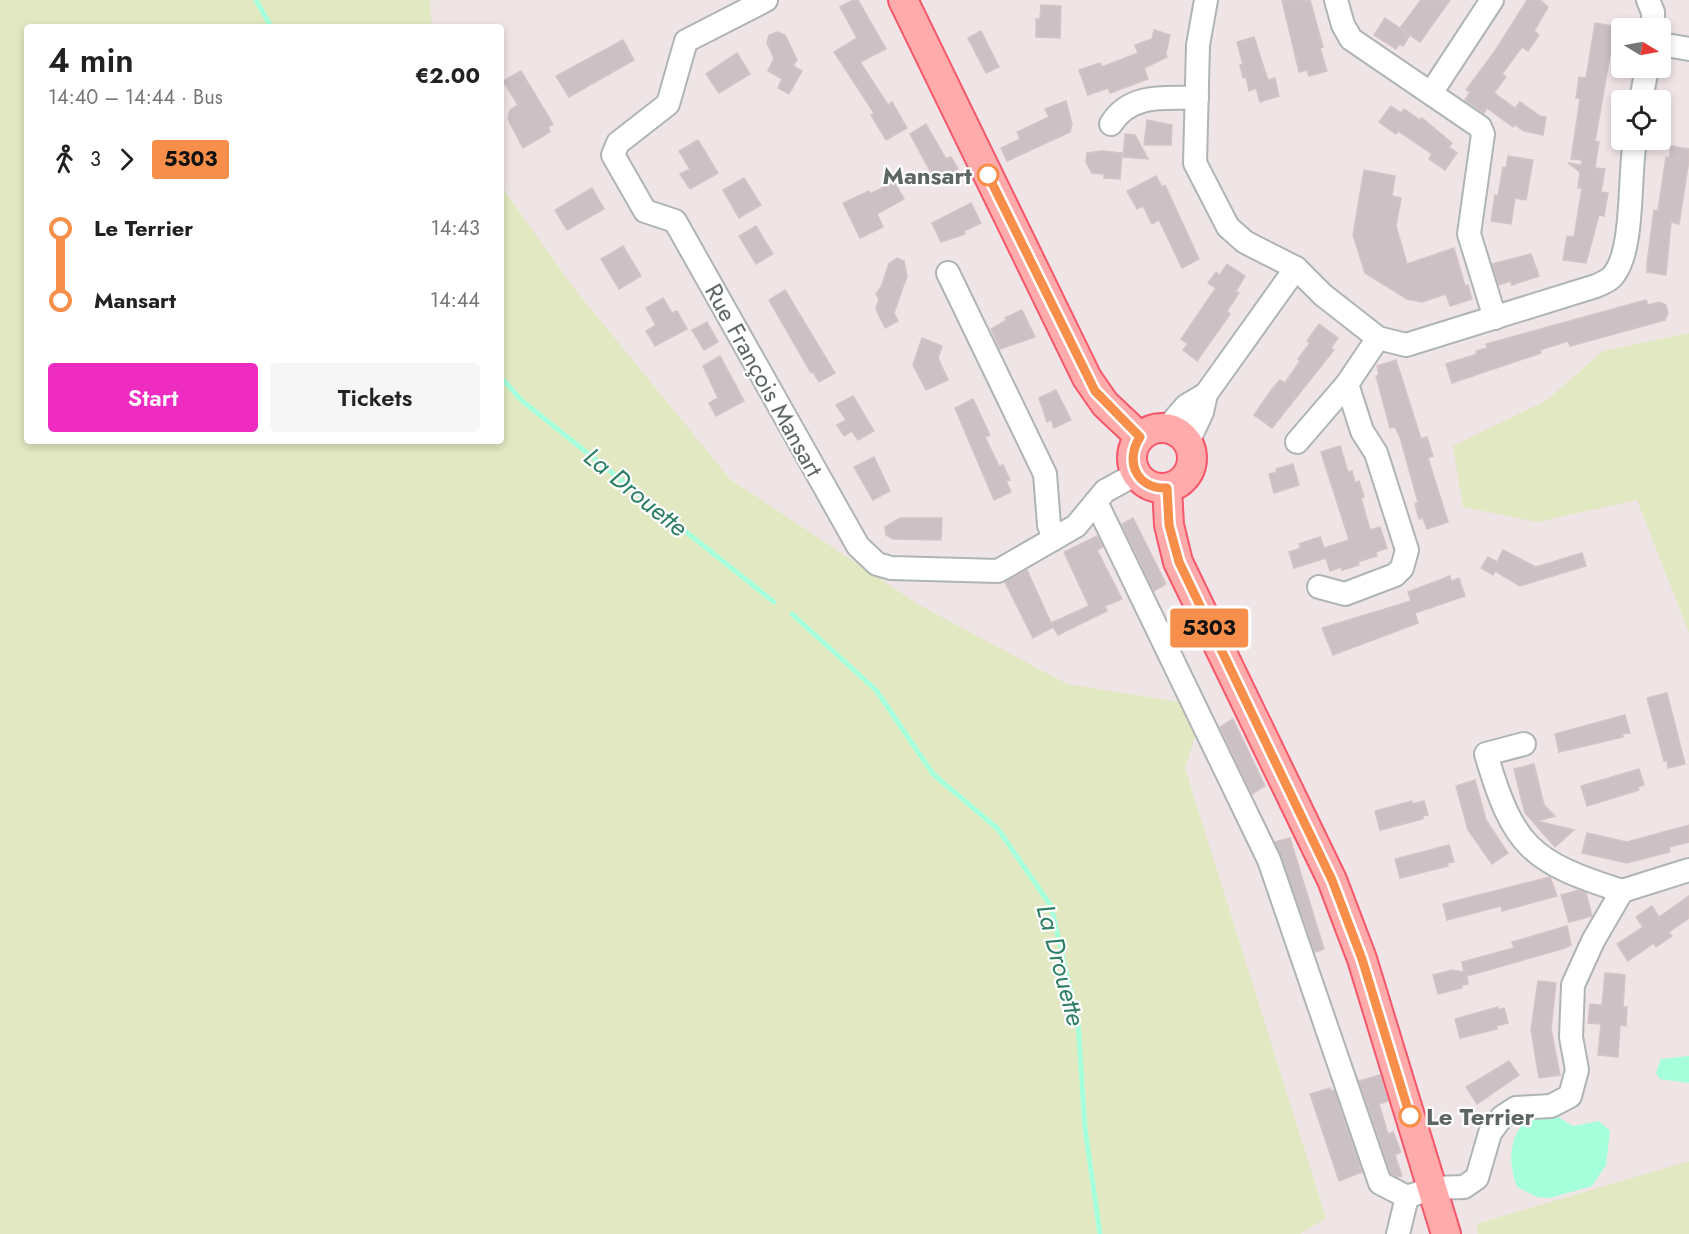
<!DOCTYPE html>
<html lang="en">
<head>
<meta charset="utf-8">
<style>
	body { margin:0; font-family:Jost,sans-serif; background:#f6f6f6; color:#222; height:100vh; display:flex; flex-direction:column; font-size:22px; white-space:nowrap }
	* { box-sizing:border-box; margin:0 }
	p { font-size:20px; color:#767676 }
	.icon { flex:none; width:33px; height:33px; fill:none; stroke:currentColor; stroke-width:2; stroke-linecap:round; stroke-linejoin:round }
	.map { position:relative; flex:1; overflow:hidden }
	.sheet { position:absolute; left:24px; top:24px; width:480px; height:420px; display:flex; flex-direction:column; background:#fff; border-radius:6px; box-shadow:0 3px 9px #0003 }
	.sheet>* { flex:none }
	.badge { padding:0 12px; border-radius:4px; font-size:21px; line-height:39px }
	.needle { width:39px; rotate:100deg }
	.tools { position:absolute; left:1611px; top:18px; display:grid; gap:12px }
	.tools a { display:grid; place-items:center; width:60px; height:60px; border-radius:6px; background:#fff; box-shadow:0 3px 9px #0003; font-size:30px }
	.map>.badge { position:absolute; translate:-50% -50%; box-shadow:0 0 0 3px #fff }
	.legs { display:flex; align-items:center; gap:9px; height:66px; padding:0 24px; font-size:20px }
	.legs p { margin-inline-start:auto }
	.headline { display:flex; align-items:center; justify-content:space-between; height:102px; padding:0 24px }
	h1 { font-size:33px; font-weight:600; line-height:45px }
	.primary-button { display:flex; gap:12px; margin-top:auto; padding:12px 24px }
	.primary-button a { flex:1; height:69px; border-radius:6px; background:#ef2cc1; color:#fff; font-size:24px; font-weight:600; line-height:69px; text-align:center }
	.primary-button a+a { background:#f6f6f6; color:#222 }
	ul { padding:0 24px; list-style:none }
	li { display:flex; align-items:center; gap:21px; height:72px; font-size:22px }
	li i { display:grid; place-items:center; width:9px; height:100%; margin:0 8px; background:currentColor }
	li i::after { content:''; width:15px; height:15px; margin:-8px; border:4px solid; border-radius:50%; background:#fff }
	li p { margin-inline-start:auto }
	li:first-child i { background:linear-gradient(#0000 50%,currentColor 0) }
	li:last-child i { background:linear-gradient(currentColor 50%,#0000 0) }
	.map>svg:first-child { display:block }
	.green { fill:#e2e8c1 }
	.water { fill:#a6ffdb }
	.lines { fill:none; stroke-linecap:round; stroke-linejoin:round }
	.stream { stroke:#a6ffdb; stroke-width:5 }
	.building { fill:#cbc1c4; stroke:#d5c3c6; stroke-width:1.5 }
	.minor-casing { stroke:#aeb5b4; stroke-width:26 }
	.major-casing { stroke:#f6586b; stroke-width:32 }
	.minor { stroke:#fff; stroke-width:22 }
	.major { stroke:#ffabab; stroke-width:28 }
	.line-1-casing { stroke:#fff; stroke-width:14 }
	.line-1 { stroke:#f78f4b; stroke-width:9 }
	.stop-1-dot { fill:#fff; stroke:#f78f4b; stroke-width:3 }
	.labels { text-anchor:middle; dominant-baseline:central; stroke-width:4.5; stroke-linejoin:round; paint-order:stroke }
	.stop-label { font-size:24px; font-weight:bold; fill:#5d6663; stroke:#fff; text-anchor:end }
	.street-label { font-size:24px; fill:#5d6663; stroke:#fff }
	.water-label { font-size:26px; font-style:italic; fill:#2f7f64; stroke:#fff }
</style>
</head>
<body>
<div class="map">
<svg width="1689" height="1234" viewBox="0 0 1689 1234">
	<rect width="100%" height="100%" fill="#f0e5e6"/>
	<g class="green">
		<polygon points="0,0 433,0 430,2 432,27 27,27 27,441 501,441 501,186 573,287 730,479 921,606 1067,684 1205,706 1185,768 1326,1218 1300,1234 0,1234"/>
		<polygon points="1689,333 1689,633 1637,500 1537,522 1463,507 1453,446 1547,400 1603,351"/>
		<polygon points="1689,1161 1689,1234 1478,1234 1476,1224"/>
	</g>
	<g class="water">
		<polygon points="1689,1056 1689,1083 1660,1079 1656,1073 1661,1059"/>
		<path d="M1531,1115H1555L1573,1126L1599,1121L1610,1131L1606,1165L1592,1186L1550,1198L1537,1197L1517,1187C1507,1161 1509,1134 1531,1115Z"/>
	</g>
	<g class="lines">
		<g class="stream">
			<polyline points="256,0 271,27"/>
			<polyline points="501,377 521,400 774,602"/>
			<polyline points="792,614 876,690 933,774 998,829 1051,906 1078,1022 1085,1128 1100,1234"/>
		</g>
	</g>
	<g class="building">
		<polygon points="853,0 858,0 886,49 860,62 888,105 892,102 907,128 886,140 871,115 874,113 834,52 857,38 840,7"/>
		<polygon points="1282,0 1310,0 1323,47 1320,48 1327,71 1309,76 1307,70 1299,72"/>
		<polygon points="1421,0 1450,0 1420,42 1400,28"/>
		<polygon points="1527,0 1540,0 1548,7 1534,31 1539,35 1528,51 1522,47 1502,74 1506,77 1494,93 1515,108 1520,102 1540,116 1546,117 1543,135 1524,131 1515,125 1513,127 1487,108 1484,113 1465,100 1470,92 1466,90 1495,51"/>
		<polygon points="1041,5 1061,6 1060,38 1036,37 1036,19 1040,19"/>
		<polygon points="1385,18 1410,35 1403,46 1399,44 1396,49 1374,35"/>
		<polygon points="1595,23 1619,27 1615,51 1611,50 1595,141 1599,142 1595,168 1605,169 1601,192 1608,193 1604,216 1599,215 1586,263 1563,260 1567,236 1574,237 1582,188 1578,188 1580,172 1568,163 1581,165 1582,160 1571,159 1580,99 1576,98 1579,77 1586,78"/>
		<polygon points="1154,30 1170,35 1166,53 1167,57 1144,68 1148,79 1110,93 1108,88 1088,95 1079,70 1100,63 1102,67 1138,53 1135,45 1152,39"/>
		<polygon points="981,31 999,67 986,73 968,38"/>
		<polygon points="777,32 785,35 797,60 793,66 802,71 789,94 778,88 782,79 768,71 774,58 767,43 769,35"/>
		<polygon points="1254,37 1268,80 1275,78 1279,96 1260,102 1256,88 1249,91 1246,77 1243,78 1240,65 1243,64 1237,42"/>
		<polygon points="623,40 634,60 569,97 556,76"/>
		<polygon points="737,53 750,74 719,93 706,74"/>
		<polygon points="521,71 553,124 548,127 550,132 523,148 508,119 510,110 518,105 503,81"/>
		<polygon points="1066,101 1072,124 1070,132 1007,161 1001,148 1020,139 1017,132 1049,117 1045,109"/>
		<polygon points="1391,106 1401,113 1404,109 1420,120 1422,118 1452,143 1449,147 1457,153 1445,170 1429,159 1432,154 1398,131 1396,134 1379,122"/>
		<polygon points="1147,120 1172,125 1171,145 1144,145"/>
		<polygon points="926,124 946,159 951,157 958,169 936,182 910,134"/>
		<polygon points="1125,134 1135,135 1148,159 1123,157"/>
		<polygon points="698,140 718,173 690,189 680,174 690,169 679,151"/>
		<polygon points="1671,146 1689,149 1689,160 1679,224 1671,222 1666,275 1647,272 1647,263 1654,210 1658,211 1666,157 1669,158"/>
		<polygon points="1102,151 1122,153 1120,179 1104,178 1104,174 1092,173 1086,162 1087,153"/>
		<polygon points="1508,156 1533,160 1526,200 1515,198 1511,224 1491,221 1495,195 1498,196 1503,167 1506,168"/>
		<polygon points="1364,170 1395,176 1392,196 1401,198 1396,226 1407,264 1454,248 1465,286 1468,285 1472,299 1450,306 1446,294 1422,302 1407,299 1365,273 1353,235"/>
		<polygon points="1156,176 1162,187 1165,185 1199,259 1182,268 1159,220 1152,224 1143,206 1137,209 1127,191"/>
		<polygon points="744,178 761,205 739,218 723,190"/>
		<polygon points="894,182 904,199 877,214 883,227 860,238 843,203 869,191 870,194"/>
		<polygon points="592,188 604,209 567,230 555,210"/>
		<polygon points="971,203 981,223 964,231 965,234 941,242 932,223"/>
		<polygon points="756,226 773,254 756,264 739,236"/>
		<polygon points="623,246 641,276 619,289 601,259"/>
		<polygon points="1531,254 1539,276 1512,285 1510,281 1499,285 1492,264"/>
		<polygon points="897,258 904,261 907,276 894,313 898,321 885,328 876,309 879,299 876,294 881,287 889,264"/>
		<polygon points="1227,264 1245,276 1236,291 1239,293 1227,311 1230,314 1197,361 1183,350 1188,344 1181,339 1216,288 1208,283 1216,272 1220,275"/>
		<polygon points="785,290 835,373 819,382 813,372 811,373 769,300"/>
		<polygon points="663,298 672,313 677,311 687,329 655,346 646,331 656,325 646,308"/>
		<polygon points="1646,300 1648,305 1659,302 1666,305 1668,313 1665,320 1570,346 1568,341 1540,350 1541,353 1452,383 1446,364 1477,354 1476,351 1487,348 1486,344"/>
		<polygon points="1022,310 1035,337 1000,349 991,329 1007,320 1005,318"/>
		<polygon points="707,322 718,342 704,350 692,330"/>
		<polygon points="1319,324 1338,338 1331,348 1334,350 1272,428 1254,415 1272,389 1280,380 1285,383 1300,361 1298,359 1310,343 1307,341"/>
		<polygon points="922,338 942,346 938,358 948,380 926,390 913,365"/>
		<polygon points="720,356 744,401 716,416 709,403 718,398 703,366"/>
		<polygon points="1396,360 1421,439 1427,437 1433,456 1428,458 1448,522 1427,529 1423,518 1419,519 1415,504 1418,502 1400,437 1395,427 1390,428 1376,376 1379,375 1377,366"/>
		<polygon points="1056,390 1071,420 1054,428 1051,420 1047,422 1039,398"/>
		<polygon points="853,396 874,431 858,440 852,431 844,436 837,425 846,420 836,405"/>
		<polygon points="973,399 990,435 985,437 999,466 1003,465 1010,480 1006,481 1011,492 994,500 955,408"/>
		<polygon points="1340,446 1348,472 1352,471 1355,483 1359,481 1364,497 1361,498 1370,530 1380,527 1387,548 1376,552 1377,556 1358,562 1359,565 1342,570 1341,567 1330,571 1326,558 1294,568 1289,552 1301,548 1299,544 1320,537 1324,548 1349,540 1321,452"/>
		<polygon points="874,457 890,491 873,500 854,467"/>
		<polygon points="1293,464 1299,485 1274,493 1269,474 1277,472 1276,469"/>
		<polygon points="900,518 942,518 941,540 893,539 886,535 885,527"/>
		<polygon points="1133,518 1166,584 1154,591 1122,524"/>
		<polygon points="1097,536 1103,547 1097,550 1122,599 1105,606 1107,611 1058,635 1053,627 1033,638 1005,582 1027,570 1051,623 1089,606 1064,552"/>
		<polygon points="1503,550 1536,567 1582,553 1586,566 1520,586 1495,571 1493,575 1481,568 1488,557 1497,562"/>
		<polygon points="1450,576 1451,581 1459,578 1465,596 1415,613 1418,623 1333,655 1322,628 1411,601 1408,592"/>
		<polygon points="1667,693 1685,764 1668,768 1667,761 1664,761 1647,698"/>
		<polygon points="1625,715 1630,733 1622,734 1623,737 1559,752 1555,734"/>
		<polygon points="1233,719 1265,786 1252,794 1220,727"/>
		<polygon points="1534,764 1544,805 1555,816 1537,821 1574,830 1555,847 1525,813 1520,794 1514,769"/>
		<polygon points="1639,769 1644,785 1638,787 1639,790 1587,806 1581,786"/>
		<polygon points="1475,780 1486,820 1508,853 1492,864 1468,830 1456,786"/>
		<polygon points="1412,801 1412,804 1424,801 1428,815 1423,816 1423,819 1380,830 1375,811"/>
		<polygon points="1689,825 1689,842 1669,847 1670,852 1646,858 1627,863 1582,853 1587,833 1627,842"/>
		<polygon points="1290,838 1324,949 1315,952 1275,842"/>
		<polygon points="1449,845 1454,862 1447,863 1448,866 1400,878 1395,859"/>
		<polygon points="1550,877 1557,896 1502,911 1501,906 1447,920 1443,904"/>
		<polygon points="1579,890 1586,893 1592,916 1569,922 1561,895"/>
		<polygon points="1689,896 1689,918 1669,932 1672,936 1656,947 1654,943 1628,961 1617,944 1643,927 1636,917 1652,906 1659,917"/>
		<polygon points="1567,926 1571,945 1565,948 1467,976 1468,984 1462,985 1462,988 1438,994 1433,975 1452,970 1464,972 1462,962 1514,948 1512,942"/>
		<polygon points="1605,973 1625,975 1623,1007 1627,1007 1626,1026 1620,1025 1618,1057 1598,1055 1601,1024 1588,1023 1590,1004 1602,1005"/>
		<polygon points="1538,981 1556,983 1551,1029 1560,1075 1539,1078 1531,1030"/>
		<polygon points="1498,1007 1498,1010 1504,1008 1508,1023 1496,1026 1497,1029 1460,1038 1455,1019"/>
		<polygon points="1509,1061 1519,1075 1477,1104 1466,1087"/>
		<polygon points="1380,1075 1388,1101 1379,1104 1388,1134 1393,1132 1401,1152 1395,1155 1402,1176 1398,1177 1391,1174 1359,1081"/>
		<polygon points="1330,1088 1331,1091 1334,1090 1362,1172 1339,1181 1310,1094"/>
	</g>
	<g class="lines">
		<defs>
			<g id="minor">
				<polyline points="766,0 686,41 668,104 618,143 613,155 645,211 675,221 858,546 877,564 891,568 998,571 1076,526 1105,491 1136,474"/>
				<path d="M1206,0L1198,45L1195,163L1228,227L1245,242L1296,268L1323,295L1378,338L1406,345L1596,286C1603,283 1611,280 1615,273C1634,247 1629,173 1635,140"/>
				<polyline points="1336,0 1343,25 1351,39 1480,127 1483,134 1469,234 1495,318"/>
				<polyline points="1648,0 1653,12 1653,28"/>
				<polyline points="1660,44 1689,49"/>
				<polyline points="1431,93 1492,0"/>
				<polyline points="1641,100 1647,68"/>
				<path d="M1111,124C1130,93 1165,98 1197,98"/>
				<polyline points="948,273 1045,474 1049,525 1054,539"/>
				<polyline points="1167,428 1186,406 1206,394"/>
				<polyline points="1188,442 1202,412 1206,394 1296,268"/>
				<polyline points="1297,442 1347,384"/>
				<polyline points="1096,502 1269,860 1380,1183 1407,1197 1432,1188 1464,1187 1477,1178 1490,1133 1502,1117 1516,1108 1551,1106 1570,1096 1577,1070 1571,1037 1573,985 1593,941 1622,891 1689,870"/>
				<polyline points="1319,587 1345,594 1395,575 1402,568 1407,550 1376,453 1362,431 1347,384 1378,338"/>
				<path d="M1524,744L1486,754C1513,846 1530,862 1622,891"/>
				<polyline points="1398,1234 1407,1197"/>
			</g>
			<g id="major">
				<polyline points="903,0 1087,378 1105,404 1140,437"/>
				<circle cx="1162" cy="458" r="30"/>
				<polyline points="1167,488 1169,525 1178,562 1332,880 1362,959 1446,1234"/>
			</g>
		</defs>
		<use href="#minor" class="minor-casing"/>
		<use href="#major" class="major-casing"/>
		<use href="#minor" class="minor"/>
		<use href="#major" class="major"/>
	</g>
	<g class="lines">
		<defs>
			<path id="line-1" d="M988,175L1095,391L1140,437C1124,462 1137,489 1167,488L1169,525L1179,562L1332,880L1362,959L1410,1116"/>
		</defs>
		<use href="#line-1" class="line-1-casing"/>
		<use href="#line-1" class="line-1"/>
	</g>
	<g class="stop-1-dot">
		<circle cx="988" cy="175" r="10"/>
		<circle cx="1410" cy="1116" r="10"/>
	</g>
	<g class="labels">
		<g class="stop-label">
			<text x="972" y="175">Mansart</text>
			<text x="1426" y="1116" text-anchor="start">Le Terrier</text>
		</g>
		<g class="street-label">
			<text transform="translate(764 380) rotate(61)">Rue François Mansart</text>
		</g>
		<g class="water-label">
			<text transform="translate(636 492) rotate(39)">La Drouette</text>
			<text transform="translate(1061 965) rotate(75)">La Drouette</text>
		</g>
	</g>
</svg>
<div class="tools">
<a><svg class="needle" viewBox="-14 -14 28 28"><path d="M0-13l5 13h-10z" fill="#e53935"/><path d="M0 13l5-13h-10z" fill="#767676"/></svg></a>
<a><svg class="icon" aria-label="locate" viewBox="0 0 24 24"><circle cx="12" cy="12" r="6"/><path d="M12 2v4M12 18v4M2 12h4M18 12h4"/></svg></a>
</div>
<b class="badge" style="left:1209px;top:628px;background:#f78f4b;color:#111">5303</b>
<section class="sheet">
<div class="headline"><div><h1>4 min</h1><p>14:40 – 14:44 · Bus</p></div><b>€2.00</b></div>
<div class="legs"><svg class="icon" aria-label="walk" viewBox="0 0 24 24"><circle cx="13" cy="4" r="2"/><path d="M13 8l-2 6 4 7M11 14l-3 7M7 12l3-4h3l4 4"/></svg>3<svg class="icon" aria-label="forward" viewBox="0 0 24 24"><path d="M9 5l7 7-7 7"/></svg><b class="badge" style="background:#f78f4b;color:#111">5303</b></div>
<ul>
<li><i style="color:#f78f4b"></i><b>Le Terrier</b><p>14:43</p></li>
<li><i style="color:#f78f4b"></i><b>Mansart</b><p>14:44</p></li>
</ul>
<div class="primary-button"><a>Start</a><a>Tickets</a></div>
</section>
</div>
</body>
</html>
